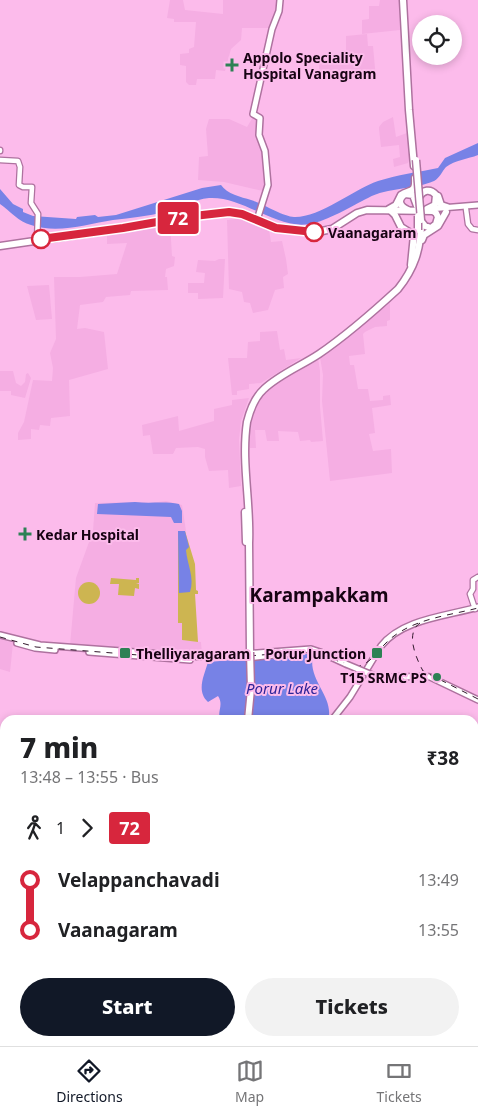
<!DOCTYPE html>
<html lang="en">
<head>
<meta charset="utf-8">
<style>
	body { margin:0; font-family:"Noto Sans",sans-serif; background:#f2f2f2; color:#202124; height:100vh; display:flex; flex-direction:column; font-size:19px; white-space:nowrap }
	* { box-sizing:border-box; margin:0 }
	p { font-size:16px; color:#757577 }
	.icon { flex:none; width:28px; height:28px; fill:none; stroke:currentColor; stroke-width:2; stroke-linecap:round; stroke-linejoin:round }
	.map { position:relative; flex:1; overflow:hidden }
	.drawer { position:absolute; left:0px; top:715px; width:479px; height:331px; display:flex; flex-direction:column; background:#fff; border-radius:15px 15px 0 0; box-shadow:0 2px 8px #0003 }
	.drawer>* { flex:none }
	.badge { padding:0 10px; border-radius:4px; font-size:18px; line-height:32px }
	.fabs { position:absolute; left:412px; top:15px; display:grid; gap:10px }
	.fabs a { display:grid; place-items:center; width:50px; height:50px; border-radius:50%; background:#fff; box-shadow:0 2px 8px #0003; font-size:25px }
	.map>.badge { position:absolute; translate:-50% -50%; box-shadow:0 0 0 2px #fff }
	.legs { display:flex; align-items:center; gap:8px; height:55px; padding:0 20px; font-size:16px }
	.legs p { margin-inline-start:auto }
	.overview { display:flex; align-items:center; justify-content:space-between; height:85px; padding:0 20px }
	h1 { font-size:28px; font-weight:800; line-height:38px }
	.primary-button { display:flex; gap:10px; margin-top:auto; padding:10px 20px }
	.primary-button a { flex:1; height:58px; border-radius:30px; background:#111827; color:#fff; font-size:20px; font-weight:800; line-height:58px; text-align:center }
	.primary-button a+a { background:#f2f2f2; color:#202124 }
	ul { padding:0 20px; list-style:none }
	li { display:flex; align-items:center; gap:18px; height:50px; font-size:19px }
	li i { display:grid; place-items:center; width:8px; height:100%; margin:0 6px; background:currentColor }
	li i::after { content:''; width:12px; height:12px; margin:-6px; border:4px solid; border-radius:50%; background:#fff }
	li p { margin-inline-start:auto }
	li:first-child i { background:linear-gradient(#0000 50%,currentColor 0) }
	li:last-child i { background:linear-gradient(currentColor 50%,#0000 0) }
	.menu { display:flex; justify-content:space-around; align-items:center; height:70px; border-top:1px solid #e0e0e0; background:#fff; font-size:14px; color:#757577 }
	.menu a { display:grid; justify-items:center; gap:2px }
	.menu .current { color:#111827 }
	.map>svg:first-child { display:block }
	.built { fill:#f5aee3 }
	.green { fill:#cdb551 }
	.water { fill:#7782e6 }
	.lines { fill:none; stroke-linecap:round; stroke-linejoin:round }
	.stream { stroke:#7782e6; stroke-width:1 }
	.canal { stroke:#7782e6; stroke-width:2.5 }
	.secondary-casing { stroke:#ae729f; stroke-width:7 }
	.primary-casing { stroke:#ae729f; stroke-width:8 }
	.highway-casing { stroke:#ae729f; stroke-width:9 }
	.secondary { stroke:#fff; stroke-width:4.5 }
	.primary { stroke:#fff; stroke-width:5 }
	.highway { stroke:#fff; stroke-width:6 }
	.rail { stroke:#33192d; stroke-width:1; stroke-dasharray:6 6; stroke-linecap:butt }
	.primary-bridge-casing { stroke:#ae729f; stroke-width:8; stroke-linecap:butt }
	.highway-bridge-casing { stroke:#ae729f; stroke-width:9; stroke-linecap:butt }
	.primary-bridge { stroke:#fff; stroke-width:5 }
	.highway-bridge { stroke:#fff; stroke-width:6 }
	.line-1-casing { stroke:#fff; stroke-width:11 }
	.line-1 { stroke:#d7263d; stroke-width:8 }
	.poi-dot { fill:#2d8154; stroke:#fcbbeb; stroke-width:2 }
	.stop-1-dot { fill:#fff; stroke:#d7263d; stroke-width:2.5 }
	.labels { text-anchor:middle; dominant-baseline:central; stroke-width:4; stroke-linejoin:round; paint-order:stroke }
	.poi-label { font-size:14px; font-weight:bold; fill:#170313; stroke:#fcbbeb; text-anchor:start }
	.stop-label { font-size:14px; font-weight:bold; fill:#170313; stroke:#fcbbeb; text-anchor:start }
	.water-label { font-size:15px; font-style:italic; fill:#2d2397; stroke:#fcbbeb }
	.district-label { font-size:19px; font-weight:bold; fill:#170313; stroke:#fcbbeb }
</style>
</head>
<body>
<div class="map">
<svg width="478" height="1046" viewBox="0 0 478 1046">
	<rect width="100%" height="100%" fill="#fcbbeb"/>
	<g class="built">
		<polygon points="170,0 183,0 185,10 223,14 223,0 279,0 277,12 270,28 242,28 241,40 231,49 225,71 216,70 215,79 197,79 196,85 189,85 186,82 186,66 180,65 180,54 189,53 189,49 194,47 196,22 174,22 174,19 167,18"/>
		<polygon points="380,0 399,0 400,30 362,34 362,20 369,19 369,6 379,6"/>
		<polygon points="367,34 368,46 373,46 376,79 370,79 368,72 358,73 350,69 332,73 319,71 319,61 325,60 325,57 346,52 346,36"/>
		<polygon points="253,117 259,118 257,138 263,153 266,173 263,191 224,182 198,180 199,157 208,156 206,129 209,119 229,119 247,127"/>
		<polygon points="393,117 396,137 407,133 410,159 408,163 394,167 393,159 400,157 399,145 381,147 379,129 379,127 383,122"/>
		<polygon points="245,218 269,230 271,242 282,241 286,259 288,274 283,277 284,288 275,290 268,310 253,313 250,303 244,302 242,292 229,289 227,220"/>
		<polygon points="170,223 172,256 175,257 174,266 166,269 165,277 167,277 168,290 131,291 130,295 106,297 103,302 80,305 77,329 85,328 104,332 108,369 69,380 70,416 51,418 50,426 40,425 39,430 31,429 31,439 18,440 18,433 24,422 33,380 52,381 53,368 50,353 56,339 54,277 80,277 117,274 127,243 107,244 107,233"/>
		<polygon points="219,259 225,259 223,298 198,299 198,293 188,293 188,283 204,283 205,273 196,272 198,260 215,261"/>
		<polygon points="49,285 52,319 36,320 27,286"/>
		<polygon points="390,303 390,320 387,321 387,326 375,327 365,332 363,334 365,354 349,356 350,365 354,365 358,389 368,389 370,401 383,400 383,396 390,395 391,405 372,408 375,433 369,434 373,451 391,449 392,473 330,481 322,401 323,375 320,357"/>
		<polygon points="277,331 280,350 284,349 286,360 301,358 261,383 249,384 249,389 237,391 237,395 232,395 228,358 247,358 248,342 260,341 260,332"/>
		<polygon points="318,358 320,371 320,407 323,441 311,442 310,440 300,441 298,432 278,431 279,441 267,441 265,430 255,430 256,448 250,448 249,428 252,415 265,392 274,383"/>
		<polygon points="0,371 13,371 16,383 21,386 25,382 26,374 28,373 31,378 25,398 11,395 11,391 0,391"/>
		<polygon points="249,398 241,421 239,440 241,486 229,488 228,470 209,471 205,457 205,449 198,447 176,448 173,454 153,454 150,435 143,436 142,425 178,416 179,431 214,421 214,409 232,405 232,400"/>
		<polygon points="166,501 182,505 186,531 178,531 178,622 182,623 182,640 201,642 202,656 70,645 76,578 93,531 95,503 135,502 150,503"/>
		<polygon points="0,639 13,643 10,672 0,669"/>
	</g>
	<g class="green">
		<polygon points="178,531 185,531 195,564 196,590 198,591 198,594 195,594 198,642 182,640 182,623 178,623"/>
		<polygon points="111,578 136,580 136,578 139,578 139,583 136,583 139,584 139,589 135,588 134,596 118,595 119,584 110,584"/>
		<circle cx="89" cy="593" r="11"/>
	</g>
	<g class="water">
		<path d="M478,143V155C468,159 455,160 446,167C442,171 440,178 434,181C414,190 388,187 368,198C352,206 327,221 310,224C276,230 244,196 209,198C194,199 180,209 165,212C148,216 131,218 113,220C87,224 58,234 31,225C19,222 10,211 0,204V189L13,204L23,209V212L33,216L76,219L77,217L95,215L98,217L116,215L202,188L221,185C227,194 241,197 251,200C263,204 284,217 294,217C319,218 353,190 378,181C397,175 418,172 438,168L445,158Z"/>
		<path d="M135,502C150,504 164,501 179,504L182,511V523H174L171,517L97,514L98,504Z"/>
		<path d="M178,531H185L189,547L186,550C187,564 195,578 190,592L179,593Z"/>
		<path d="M306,654L313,655C307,680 335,697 328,720L220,719C217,711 224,705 218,696L208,702C196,691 204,676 208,662Z"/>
	</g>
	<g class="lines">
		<g class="stream">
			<polyline points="0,880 5,879"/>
			<polyline points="474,1030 478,1029"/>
		</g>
		<polyline class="canal" points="0,1016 5,1014"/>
		<defs>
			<g id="secondary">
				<polyline points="0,150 0,151"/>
				<polyline points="0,160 18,161 20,167 19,185 23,187 32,187 31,203 38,214 37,241"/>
				<polyline points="466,209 468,224 472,229 478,230"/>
				<polyline points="475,609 470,594 473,589 473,580 478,577"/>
				<polyline points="55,1046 57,1041"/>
			</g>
			<g id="primary">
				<polyline points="429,209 478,205"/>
				<polyline points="257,220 268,185 265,151 259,135 260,118 253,114 272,29 279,11 280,0"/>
				<polyline points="0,635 40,645 203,657 311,649 320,652 346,664"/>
				<polyline points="17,643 35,648 55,650"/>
				<polyline points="89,652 190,660"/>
				<polyline points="248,658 292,653"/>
				<polyline points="403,677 423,676 430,677 478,700"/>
				<path d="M332,720L350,697L381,646C402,619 447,616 478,607"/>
				<polyline points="32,1046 38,1041"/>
			</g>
			<g id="highway">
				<polyline points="403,0 409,110 414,166"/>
				<polyline points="438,196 441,205 447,207"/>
				<path d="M419,197C423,190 430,188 436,195L435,205L427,209"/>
				<path d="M389,209L396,205L401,195C410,189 416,194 415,178"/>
				<path d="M408,210C399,206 397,200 405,194L413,195L417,206"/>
				<polyline points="391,211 395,215 401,227 414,235 411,265"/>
				<polyline points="422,240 424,235 438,226 446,212"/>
				<polyline points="0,246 123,228 185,217 229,212 242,214 276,228 317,232 332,229 357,213 367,210 433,211 436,213 438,217 436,224 431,228 425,226 421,221"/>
				<polyline points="245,512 246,542"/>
				<path d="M250,652L249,543C251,504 241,462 247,422C250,410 255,397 264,389C280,374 301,366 319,354C347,335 373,312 398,289C414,269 421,249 421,223"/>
				<polyline points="0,993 5,988"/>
			</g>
		</defs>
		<use href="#secondary" class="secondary-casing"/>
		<use href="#primary" class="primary-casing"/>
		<use href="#highway" class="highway-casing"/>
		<use href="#secondary" class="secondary"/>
		<use href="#primary" class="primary"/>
		<use href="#highway" class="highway"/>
		<g class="rail">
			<path d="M420,623C405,633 416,658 423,671L478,699"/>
			<path d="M0,637L36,647L202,660L308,651L356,667C371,664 377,651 388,641C393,636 401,631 407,628C429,617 455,614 478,608"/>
		</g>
		<defs>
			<polyline id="primary-bridge" points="346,664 377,677 383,678 404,676"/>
			<g id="highway-bridge">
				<polyline points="416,160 421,220"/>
				<polyline points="418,216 418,230"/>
				<polyline points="248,720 251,689 250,652"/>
			</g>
		</defs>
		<use href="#primary-bridge" class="primary-bridge-casing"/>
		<use href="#highway-bridge" class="highway-bridge-casing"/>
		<use href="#primary-bridge" class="primary-bridge"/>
		<use href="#highway-bridge" class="highway-bridge"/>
	</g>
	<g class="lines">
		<defs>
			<polyline id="line-1" points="41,239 123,228 185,217 229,212 242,214 276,228 314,232"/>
		</defs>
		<use href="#line-1" class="line-1-casing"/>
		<use href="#line-1" class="line-1"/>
	</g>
	<g class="poi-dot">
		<path d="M229.5 57.5h5v5h5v5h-5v5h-5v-5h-5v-5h5z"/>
		<path d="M22.5 526.5h5v5h5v5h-5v5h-5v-5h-5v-5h5z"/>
		<rect x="119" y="647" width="12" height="12" rx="2.5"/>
		<rect x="371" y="647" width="12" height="12" rx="2.5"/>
		<circle cx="437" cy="677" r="5"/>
	</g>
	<g class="stop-1-dot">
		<circle cx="314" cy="232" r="9"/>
		<circle cx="41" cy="239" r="9"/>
	</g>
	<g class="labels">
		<g class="poi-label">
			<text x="243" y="57">Appolo Speciality<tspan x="243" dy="16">Hospital Vanagram</tspan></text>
			<text x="36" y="534">Kedar Hospital</text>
			<text x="136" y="653">Thelliyaragaram</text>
			<text x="366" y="653" text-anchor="end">Porur Junction</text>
			<text x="427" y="677" text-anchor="end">T15 SRMC PS</text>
		</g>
		<g class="stop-label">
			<text x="328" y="232">Vaanagaram</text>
		</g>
		<g class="water-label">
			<text x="282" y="688">Porur Lake</text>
		</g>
		<g class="district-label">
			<text x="319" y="595">Karampakkam</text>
		</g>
	</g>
</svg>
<div class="fabs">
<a><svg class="icon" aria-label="locate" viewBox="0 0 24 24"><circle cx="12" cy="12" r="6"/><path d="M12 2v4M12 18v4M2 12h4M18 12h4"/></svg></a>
</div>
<b class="badge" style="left:178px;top:218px;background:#d7263d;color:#fff">72</b>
<section class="drawer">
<div class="overview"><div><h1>7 min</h1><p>13:48 – 13:55 · Bus</p></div><b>₹38</b></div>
<div class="legs"><svg class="icon" aria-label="walk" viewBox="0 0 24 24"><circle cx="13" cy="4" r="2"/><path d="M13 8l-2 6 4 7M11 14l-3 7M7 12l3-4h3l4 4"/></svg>1<svg class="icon" aria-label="forward" viewBox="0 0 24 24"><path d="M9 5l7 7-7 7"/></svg><b class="badge" style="background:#d7263d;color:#fff">72</b></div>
<ul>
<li><i style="color:#d7263d"></i><b>Velappanchavadi</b><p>13:49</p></li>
<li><i style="color:#d7263d"></i><b>Vaanagaram</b><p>13:55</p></li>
</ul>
<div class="primary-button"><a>Start</a><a>Tickets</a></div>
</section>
</div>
<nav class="menu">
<a class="current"><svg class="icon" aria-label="directions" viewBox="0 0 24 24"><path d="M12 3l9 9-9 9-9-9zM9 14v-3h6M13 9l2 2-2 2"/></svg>Directions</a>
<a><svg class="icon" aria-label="map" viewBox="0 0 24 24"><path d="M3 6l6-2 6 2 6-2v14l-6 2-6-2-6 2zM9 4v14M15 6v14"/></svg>Map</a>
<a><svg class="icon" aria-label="tickets" viewBox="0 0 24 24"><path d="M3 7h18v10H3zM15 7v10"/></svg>Tickets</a>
</nav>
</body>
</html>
